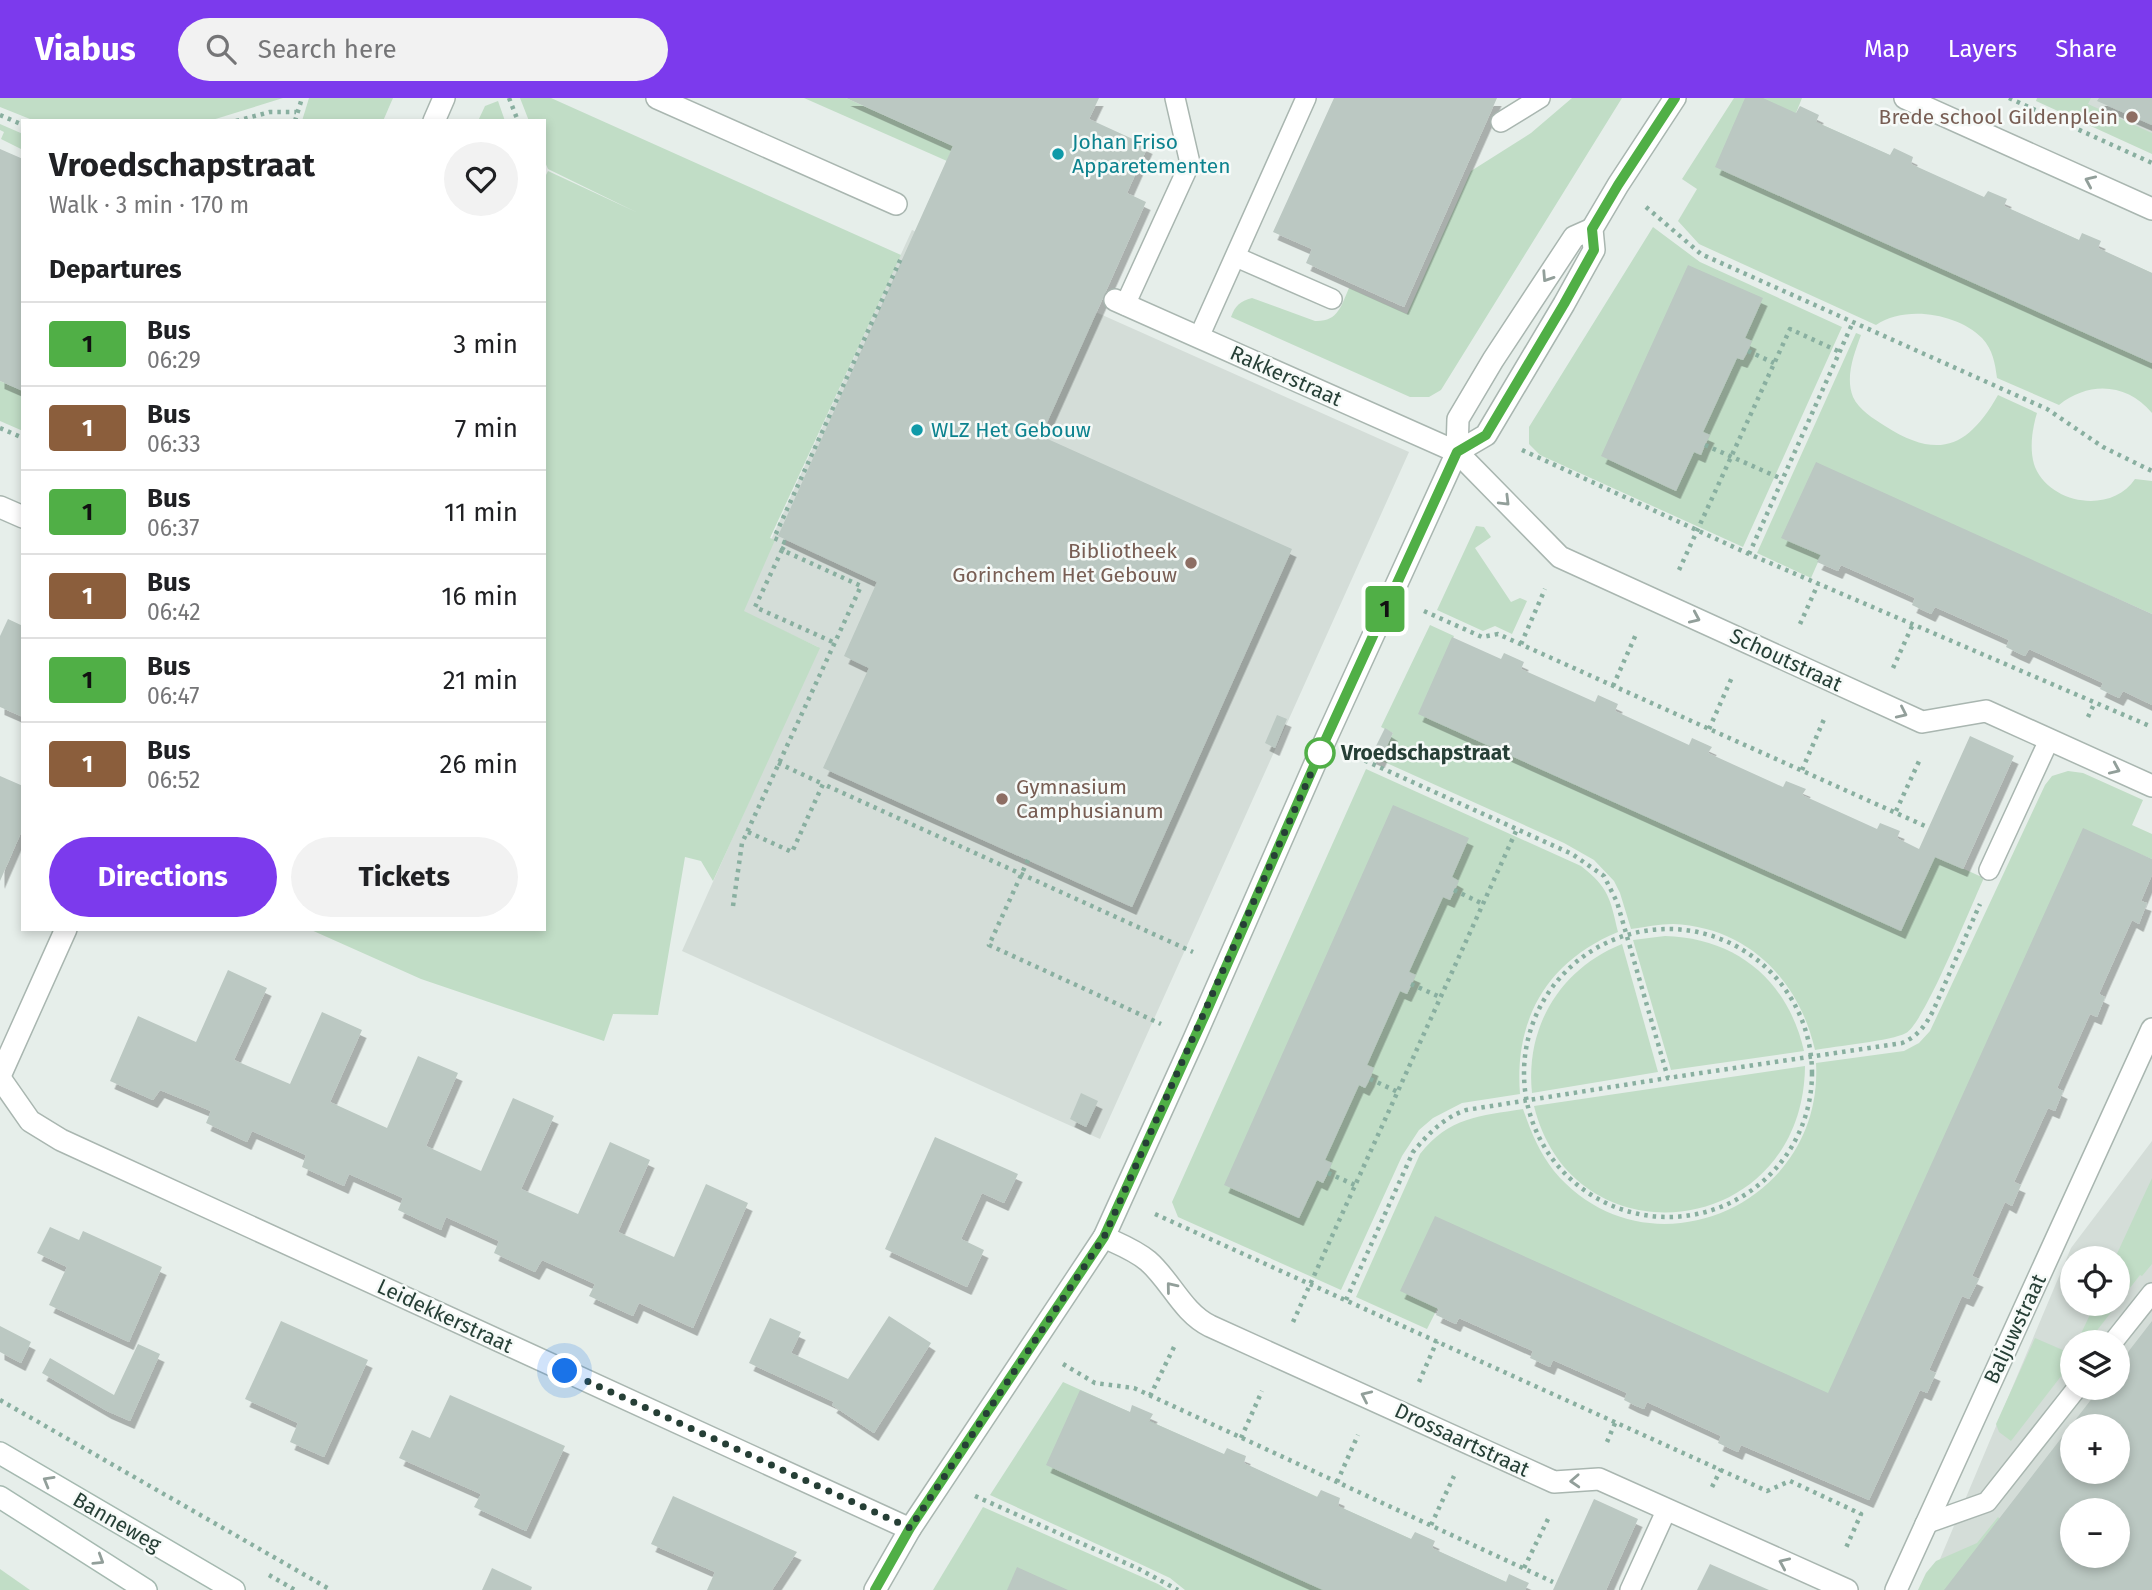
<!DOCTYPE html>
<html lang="en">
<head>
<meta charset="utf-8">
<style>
	body { margin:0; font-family:"Fira Sans",sans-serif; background:#f2f2f2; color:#202124; height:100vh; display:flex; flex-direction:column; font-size:26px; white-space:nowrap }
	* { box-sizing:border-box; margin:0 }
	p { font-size:23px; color:#757577 }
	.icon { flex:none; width:38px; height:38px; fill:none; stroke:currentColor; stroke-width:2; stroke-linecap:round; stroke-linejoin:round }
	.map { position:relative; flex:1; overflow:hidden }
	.details { position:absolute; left:21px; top:21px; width:525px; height:812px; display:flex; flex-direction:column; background:#fff; border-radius:0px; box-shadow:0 4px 10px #0003 }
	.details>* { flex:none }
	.badge { padding:0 14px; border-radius:5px; font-size:24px; line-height:46px }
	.tools { position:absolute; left:2060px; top:1148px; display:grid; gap:14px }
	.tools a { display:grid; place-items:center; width:70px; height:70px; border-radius:50%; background:#fff; box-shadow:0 4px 10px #0003; font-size:35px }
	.you { position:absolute; width:35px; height:35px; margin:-18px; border:5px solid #fff; border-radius:50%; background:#1a73e8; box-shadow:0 0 0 10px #1a73e833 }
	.map>.badge { position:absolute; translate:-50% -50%; box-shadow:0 0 0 4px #fff }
	h2 { padding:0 28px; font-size:26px; line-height:63px }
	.round { display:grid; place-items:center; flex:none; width:74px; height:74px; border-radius:37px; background:#f2f2f2 }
	.overview { display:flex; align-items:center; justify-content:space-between; height:119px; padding:0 28px }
	h1 { font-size:33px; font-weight:700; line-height:52px }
	.cta { display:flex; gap:14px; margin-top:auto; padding:14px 28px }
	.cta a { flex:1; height:80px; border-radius:42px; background:#7c3aed; color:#fff; font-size:28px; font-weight:700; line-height:80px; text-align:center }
	.cta a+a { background:#f2f2f2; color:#202124 }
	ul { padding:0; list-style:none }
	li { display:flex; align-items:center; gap:21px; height:84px; padding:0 28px; border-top:2px solid #e0e0e0 }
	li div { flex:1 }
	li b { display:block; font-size:26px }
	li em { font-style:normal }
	li .badge { min-width:77px; font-weight:700; text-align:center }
	header { display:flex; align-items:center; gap:42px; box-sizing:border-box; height:98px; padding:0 35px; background:#7c3aed; color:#fff }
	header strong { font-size:33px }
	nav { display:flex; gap:38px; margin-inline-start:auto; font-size:24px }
	.search { width:490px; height:63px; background:#f2f2f2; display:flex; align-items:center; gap:18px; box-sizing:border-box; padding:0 24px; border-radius:38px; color:#757577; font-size:26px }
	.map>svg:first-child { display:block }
	.built { fill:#d4ddd8; fill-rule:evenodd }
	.green { fill:#c1ddc6 }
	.building { fill:#bbc8c2; fill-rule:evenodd; filter:url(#shadow) }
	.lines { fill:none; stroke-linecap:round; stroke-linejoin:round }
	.service-casing { stroke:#a9b6b0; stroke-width:22 }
	.minor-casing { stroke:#a9b6b0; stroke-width:24 }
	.secondary-casing { stroke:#a5b9b0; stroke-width:24 }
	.path { stroke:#89afa0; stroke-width:4.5; stroke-dasharray:3.5 5; stroke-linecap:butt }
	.service { stroke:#fff; stroke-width:19 }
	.minor { stroke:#fff; stroke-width:21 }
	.secondary { stroke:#fff; stroke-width:21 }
	.oneway { stroke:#929f9a }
	.line-casing { stroke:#fff; stroke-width:16 }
	.line { stroke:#50af46; stroke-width:10 }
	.walk { stroke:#263f36; stroke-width:7; stroke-dasharray:0 12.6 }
	.education-dot { fill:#8d6e63; stroke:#f6faf8; stroke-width:2.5 }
	.culture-dot { fill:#0f9aa8; stroke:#f6faf8; stroke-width:2.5 }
	.stop-dot { fill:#fff; stroke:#50af46; stroke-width:3.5 }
	.labels { text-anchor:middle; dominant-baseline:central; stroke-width:5; stroke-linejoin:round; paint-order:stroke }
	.education-label { font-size:21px; fill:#785e54; stroke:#f6faf8; text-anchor:end }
	.culture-label { font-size:21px; fill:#0d838f; stroke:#f6faf8; text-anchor:start }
	.street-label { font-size:21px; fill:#263f36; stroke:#f6faf8 }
	.stop-label { font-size:21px; font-weight:bold; fill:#263f36; stroke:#f6faf8; text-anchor:start }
</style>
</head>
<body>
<header>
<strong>Viabus</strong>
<div class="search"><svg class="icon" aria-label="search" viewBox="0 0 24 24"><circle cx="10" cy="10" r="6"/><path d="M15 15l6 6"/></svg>Search here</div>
<nav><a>Map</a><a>Layers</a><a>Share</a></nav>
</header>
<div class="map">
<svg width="2152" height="1492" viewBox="0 0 2152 1492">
	<defs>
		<filter id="shadow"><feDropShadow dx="4.5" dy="8" stdDeviation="0" flood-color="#0004"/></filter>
	</defs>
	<rect width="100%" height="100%" fill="#e6eeea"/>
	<g class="built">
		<polygon points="2073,0 2152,0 2152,37"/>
		<polygon points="912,132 1409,354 1100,1041 682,853 818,549 739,512"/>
		<path d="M2152,1043V1492H1927L2071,1150ZM2072,1160H2118V1206H2072ZM2072,1244H2118V1290H2072ZM2072,1328H2118V1374H2072ZM2072,1412H2118V1458H2072Z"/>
	</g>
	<g class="green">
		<polygon points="0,0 283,0 209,23 35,23 0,9"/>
		<polygon points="309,0 393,0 383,23 302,23"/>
		<polygon points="520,0 551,0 901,157 770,440 775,442 744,513 820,550 713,783 701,763 685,759 658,917 613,916 604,943 421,881 309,831 544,831 544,81 548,73 636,114 548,71 544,62 544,23 529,23"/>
		<polygon points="804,0 846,0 953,48 947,63"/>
		<path d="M1572,0H1622L1441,292L1429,299H1410L1231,219C1235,208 1240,203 1252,200L1315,223C1338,224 1341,208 1349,190L1407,216L1471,73L1531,35Z"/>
		<path d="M1734,0H1802L1796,15L2152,175V315C2127,285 2089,283 2059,307L1997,280C1995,265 1993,252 1982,240C1957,215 1905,207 1876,227L1699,146L1678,123L1697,91L1682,81Z"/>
		<polygon points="2037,0 2091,0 2088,6 2152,35 2152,56 2036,3"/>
		<polygon points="498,3 505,23 478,23 485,8"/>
		<polygon points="0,26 23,36 23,52 1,41 4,34 0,32"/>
		<polygon points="1653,129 1700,164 1842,229 1743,449 1540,357 1529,346 1529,329"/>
		<path d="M1856,235L1861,237C1854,256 1845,279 1853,299C1859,312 1874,321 1885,328C1938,362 1968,350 1998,297L2037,315C2032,331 2029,353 2035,369C2051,407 2112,416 2135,381L2152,383V516L1854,383L1811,480L1757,455Z"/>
		<polygon points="0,283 23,293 23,333 0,323"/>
		<polygon points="1476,428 1484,429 1491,439 1475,450 1511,504 1520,500 1527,503 1512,536 1495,528 1483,533 1437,512"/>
		<path d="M1430,527L1454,538L1419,615L1935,758L1984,780C1972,805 1924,926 1906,935C1892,943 1835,948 1815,952C1799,882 1748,829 1673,826C1659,826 1645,829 1631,831L1620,795L1614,783L1594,762L1564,745L1380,662L1393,635L1381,629Z"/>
		<path d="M1366,671L1581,768C1609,790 1610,800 1618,834C1548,863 1514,920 1520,996L1462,1005L1433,1020L1419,1032L1402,1058L1341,1192L1178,1119L1172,1104Z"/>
		<path d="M2068,673L2083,675L2143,702L2132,727L2152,736V761L2088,735L1831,1300L1473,1140L1427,1231L1356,1199L1420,1056C1449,1019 1480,1018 1523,1011C1531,1034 1539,1054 1554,1073C1646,1183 1824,1109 1816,965L1904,953L1919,945L1930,933L2045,687L2052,678Z"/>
		<path d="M1665,838C1737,840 1788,883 1804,953L1671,972L1633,842Z"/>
		<path d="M1622,846L1658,974L1532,995C1525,929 1560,871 1622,846Z"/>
		<path d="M1805,968C1803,1142 1573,1168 1534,1008Z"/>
		<polygon points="2152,1080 2152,1166 2142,1178 2140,1177 2088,1244 2077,1244 2095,1206 2118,1206 2118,1160 2115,1160"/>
		<polygon points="2035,1240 2072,1256 2072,1264 2011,1343 1999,1334 1996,1326"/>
		<polygon points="1063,1284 1524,1492 1185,1492 1170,1480 1136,1464 990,1397"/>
		<polygon points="983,1409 1158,1486 1168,1492 933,1492"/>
		<polygon points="1998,1419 2000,1421 1952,1492 1918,1492 1926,1475 1936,1463 1977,1445"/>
		<polygon points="0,1471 30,1492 0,1492"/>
	</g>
	<g class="building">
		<polygon points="846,0 1099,0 1089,21 1148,48 1127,95 1146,104 1041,338 1292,451 1132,809 823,670 869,570 844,558 877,484 778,438 953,48"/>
		<polygon points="1334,0 1497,0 1404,209 1306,165 1312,151 1273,134"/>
		<polygon points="1745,0 1763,0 1796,15 1800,8 1819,17 1816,24 1890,57 1894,50 1913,59 1911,66 1984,99 1988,93 2007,101 2004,108 2079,142 2082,135 2101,143 2098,150 2152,175 2152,265 1715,69"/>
		<polygon points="2099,0 2152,0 2152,27 2097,3"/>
		<polygon points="0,51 23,61 23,293 0,283"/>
		<polygon points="1688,167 1763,200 1745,240 1752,243 1748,253 1743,262 1737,260 1703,334 1710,337 1705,347 1701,357 1694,354 1676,393 1601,358"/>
		<polygon points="1816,364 2152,516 2152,607 2123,593 2119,600 2100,591 2103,585 2029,551 2025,558 2016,554 2006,549 2009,542 1935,509 1931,516 1912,507 1915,500 1841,467 1838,473 1817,464 1821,457 1781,440"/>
		<polygon points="8,521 23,528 23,619 0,609 0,538"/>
		<polygon points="1452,539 1501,561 1504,555 1524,564 1521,571 1595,604 1598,597 1618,606 1615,613 1689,647 1692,640 1712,649 1708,655 1783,689 1786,683 1806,691 1802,697 1877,731 1880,725 1900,733 1897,740 1919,751 1970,638 2014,658 1963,771 1935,759 1901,833 1418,616"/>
		<polygon points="1277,617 1287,621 1275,650 1265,645"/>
		<polygon points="1385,630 1393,635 1380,662 1371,658"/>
		<polygon points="0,678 23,688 23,730 0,783"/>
		<polygon points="1393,707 1469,740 1452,779 1459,783 1450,802 1443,799 1409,874 1416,877 1407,896 1400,893 1367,967 1374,970 1370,981 1365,990 1359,987 1325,1062 1332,1065 1328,1075 1323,1085 1317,1082 1299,1120 1224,1087"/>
		<polygon points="2083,730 2152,761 2152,777 2141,803 2147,805 2139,826 2132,822 2099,896 2105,899 2097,919 2090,916 2057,990 2063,993 2055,1013 2048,1010 2014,1084 2021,1087 2012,1108 2005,1104 1972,1178 1979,1181 1969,1201 1962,1198 1929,1272 1936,1275 1927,1295 1920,1292 1869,1402 1741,1347 1738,1354 1718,1345 1721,1338 1647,1304 1644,1311 1634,1307 1624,1302 1627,1295 1553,1262 1550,1269 1530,1260 1533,1253 1459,1220 1456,1226 1436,1217 1439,1211 1400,1193 1435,1118 1828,1295"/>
		<polygon points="228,872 267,890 234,962 290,986 322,914 362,932 330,1004 387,1030 418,958 458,975 426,1048 481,1073 513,1000 554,1018 521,1091 578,1116 610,1044 650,1062 618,1134 674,1159 706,1086 748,1105 693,1230 639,1205 633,1218 589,1198 595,1186 542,1162 535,1174 494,1155 499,1143 446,1119 441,1132 398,1112 403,1100 349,1076 344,1088 302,1069 306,1057 252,1033 247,1044 206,1025 211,1013 160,992 153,1002 110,983 138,918 196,944"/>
		<polygon points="1081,995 1098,1003 1086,1029 1070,1021"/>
		<polygon points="935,1039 1018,1076 1004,1105 982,1095 961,1141 984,1152 967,1189 885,1151"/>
		<polygon points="50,1129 79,1142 83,1133 162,1169 129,1244 49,1207 67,1169 37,1155"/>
		<polygon points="889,1218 931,1245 874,1335 832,1307 834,1304 749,1265 770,1220 801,1234 791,1255 848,1281"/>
		<polygon points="281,1223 368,1262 324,1359 290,1344 298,1325 245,1301"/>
		<path d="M2152,1223V1492H1944L2100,1290H2118V1267ZM2072,1328H2118V1374H2072ZM2072,1412H2118V1458H2072Z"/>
		<polygon points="0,1228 31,1244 21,1265 0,1254"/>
		<polygon points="138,1246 160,1256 130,1323 107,1313 42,1275 50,1260 114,1297"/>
		<polygon points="1080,1292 1130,1314 1132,1307 1153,1316 1149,1323 1224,1356 1227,1350 1236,1354 1246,1358 1244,1365 1317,1399 1321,1392 1340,1400 1338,1408 1411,1441 1415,1434 1435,1443 1432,1450 1506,1484 1509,1476 1529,1485 1525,1492 1323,1492 1046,1367"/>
		<polygon points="450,1297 565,1348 526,1433 474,1409 481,1396 399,1360 412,1332 430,1340"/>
		<polygon points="673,1398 797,1454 772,1492 707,1492 715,1474 651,1446"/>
		<polygon points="1594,1401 1638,1421 1606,1492 1553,1492"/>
		<polygon points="1710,1466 1769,1492 1697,1492"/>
		<polygon points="1017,1469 1068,1492 1007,1492"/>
		<polygon points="492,1470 532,1489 531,1492 482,1492"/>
	</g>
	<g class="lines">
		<defs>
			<g id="service">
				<polyline points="1501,24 1540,0"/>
				<polyline points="1236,159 1332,201"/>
				<polyline points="1125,207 1190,65 1175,0"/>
				<polyline points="1199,239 1306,0"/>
				<polyline points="1989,772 2049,642"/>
				<polyline points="2113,1244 2152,1195"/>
				<polyline points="1925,1426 1987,1404 2077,1290"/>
				<polyline points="1630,1492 1666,1413"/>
			</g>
			<g id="minor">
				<polyline points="657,0 896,106"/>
				<polyline points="1905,0 2152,111"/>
				<polyline points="434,23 444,0"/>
				<polyline points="1115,202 1457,354 1560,459 1922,624 1986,613 2152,688"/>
				<polyline points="1457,354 1486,337 1564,206 1594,152 1592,131 1618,87 1675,0"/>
				<polyline points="0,409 23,419"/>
				<polyline points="0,978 66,831"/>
				<polyline points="0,980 30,1023 61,1042 910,1431"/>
				<path d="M1104,1139C1119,1146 1135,1152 1148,1163C1171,1183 1182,1214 1210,1228L1554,1384L1599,1381L1847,1492"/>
				<polyline points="875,1492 910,1431 1104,1139 1194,941 1324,645 1457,354 1458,321 1493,262 1574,139 1592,131"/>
				<polyline points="1896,1492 2152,931"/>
			</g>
			<g id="secondary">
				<polyline points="0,1355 234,1492"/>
				<polyline points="0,1399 146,1492"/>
			</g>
		</defs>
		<use href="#service" class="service-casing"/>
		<use href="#minor" class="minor-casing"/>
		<use href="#secondary" class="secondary-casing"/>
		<g class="path">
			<polyline points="509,0 518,23"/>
			<polyline points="2009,0 2152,65"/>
			<polyline points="0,17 23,27"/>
			<polyline points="236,23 270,14 296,14"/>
			<polyline points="295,23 302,0"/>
			<polyline points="1646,109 1701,156 2047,311 2103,349 2152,373"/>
			<polyline points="1748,253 1774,265"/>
			<polyline points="0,330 23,340"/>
			<polyline points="1705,347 1782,381"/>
			<polyline points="1522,352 1749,456 2152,629"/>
			<polyline points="782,452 786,445 774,440 902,158"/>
			<polyline points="1749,456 1853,224"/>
			<polyline points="1679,472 1790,231 1840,254"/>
			<polyline points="1424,513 1482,539 1498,536 1925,728"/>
			<polyline points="1800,526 1818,486"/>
			<polyline points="1521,546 1545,491"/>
			<polyline points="1893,570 1913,526"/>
			<polyline points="1613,588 1637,534"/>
			<polyline points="2088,619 2095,604"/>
			<polyline points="1709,631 1733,577"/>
			<path d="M1357,659L1572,756L1604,778L1617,804L1668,980L1902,945C1918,938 1925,928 1933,913L1980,806"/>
			<polyline points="778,665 823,686"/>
			<polyline points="1802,672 1825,619"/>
			<polyline points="1896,713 1921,659"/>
			<polyline points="748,734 792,754 823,686 1193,854"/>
			<polyline points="1028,762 989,847 1161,926"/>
			<polyline points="1454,792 1483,806"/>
			<polyline points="733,808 742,745 861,488 782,452 755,509 835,545"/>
			<circle cx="1668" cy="975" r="144"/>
			<polyline points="1411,886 1440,899"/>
			<polyline points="1370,981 1398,994"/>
			<polyline points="1328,1075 1355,1087"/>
			<polyline points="1155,1116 1767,1393 1790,1383 1861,1416 1845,1452"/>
			<path d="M1346,1202L1413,1054C1428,1036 1443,1020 1466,1012L1668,980"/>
			<polyline points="1293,1224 1517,731"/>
			<polyline points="1063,1266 1095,1285 1134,1290 1553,1484"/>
			<polyline points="1419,1284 1437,1243"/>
			<polyline points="1150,1298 1175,1247"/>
			<polyline points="0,1302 331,1492"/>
			<polyline points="1241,1340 1262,1293"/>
			<polyline points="1607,1344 1616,1323"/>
			<polyline points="1337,1384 1358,1337"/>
			<polyline points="1712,1389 1721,1371"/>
			<polyline points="975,1398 1139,1471 1178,1492"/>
			<polyline points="1431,1427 1454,1378"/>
			<polyline points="1524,1470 1549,1419"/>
			<polyline points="269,1477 295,1492"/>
		</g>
		<use href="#service" class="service"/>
		<use href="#minor" class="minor"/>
		<use href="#secondary" class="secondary"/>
	</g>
	<defs><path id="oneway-chevron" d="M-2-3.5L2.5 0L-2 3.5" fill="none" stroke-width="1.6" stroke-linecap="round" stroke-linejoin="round" transform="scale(1.75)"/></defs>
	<g class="oneway">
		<use href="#oneway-chevron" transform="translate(2090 83) rotate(-156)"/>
		<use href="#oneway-chevron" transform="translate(1547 179) rotate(123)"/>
		<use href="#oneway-chevron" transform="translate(1505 403) rotate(45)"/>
		<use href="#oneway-chevron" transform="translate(1695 520) rotate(24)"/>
		<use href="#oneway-chevron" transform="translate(1902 615) rotate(25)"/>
		<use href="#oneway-chevron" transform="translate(2115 671) rotate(24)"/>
		<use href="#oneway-chevron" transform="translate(1171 1189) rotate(-129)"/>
		<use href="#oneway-chevron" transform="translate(1366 1298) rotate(-155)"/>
		<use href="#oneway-chevron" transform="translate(48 1383) rotate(-150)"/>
		<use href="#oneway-chevron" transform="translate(1575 1383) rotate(177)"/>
		<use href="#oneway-chevron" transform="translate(99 1462) rotate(32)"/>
		<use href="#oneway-chevron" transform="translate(1784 1465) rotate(-156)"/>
	</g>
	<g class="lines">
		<defs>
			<polyline id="line" points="875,1492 910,1430 1104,1139 1205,917 1324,645 1457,354 1486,337 1564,206 1594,152 1592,131 1618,87 1675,0"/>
		</defs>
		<use href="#line" class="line-casing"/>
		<use href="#line" class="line"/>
		<polyline class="walk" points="565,1273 910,1430 1104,1139 1320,655"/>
	</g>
	<g class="education-dot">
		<circle cx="2132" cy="19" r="7"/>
		<circle cx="1191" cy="465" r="7"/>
		<circle cx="1002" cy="701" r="7"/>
	</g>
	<g class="culture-dot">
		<circle cx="1058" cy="56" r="7"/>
		<circle cx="917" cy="332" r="7"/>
	</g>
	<circle class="stop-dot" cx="1320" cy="655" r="14"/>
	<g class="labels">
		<g class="education-label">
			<text x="2118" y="19">Brede school Gildenplein</text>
			<text x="1177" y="453">Bibliotheek<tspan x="1177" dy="24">Gorinchem Het Gebouw</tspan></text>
			<text x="1016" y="689" text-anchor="start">Gymnasium<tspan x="1016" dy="24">Camphusianum</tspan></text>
		</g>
		<g class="culture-label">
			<text x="1072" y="44">Johan Friso<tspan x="1072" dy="24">Apparetementen</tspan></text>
			<text x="931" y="332">WLZ Het Gebouw</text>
		</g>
		<g class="street-label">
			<text transform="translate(1286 278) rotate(24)">Rakkerstraat</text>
			<text transform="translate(1786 562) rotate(25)">Schoutstraat</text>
			<text transform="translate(445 1218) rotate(25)">Leidekkerstraat</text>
			<text transform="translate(2015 1231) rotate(-65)">Baljuwstraat</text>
			<text transform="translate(1462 1342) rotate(25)">Drossaartstraat</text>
			<text transform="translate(117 1424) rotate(30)">Banneweg</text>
		</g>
		<g class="stop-label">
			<text x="1341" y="655">Vroedschapstraat</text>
		</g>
	</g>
</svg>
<div class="tools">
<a><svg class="icon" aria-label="locate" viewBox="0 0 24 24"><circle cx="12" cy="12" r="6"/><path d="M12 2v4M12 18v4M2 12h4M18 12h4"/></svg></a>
<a><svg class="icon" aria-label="layers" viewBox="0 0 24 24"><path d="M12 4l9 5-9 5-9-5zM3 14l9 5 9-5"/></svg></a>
<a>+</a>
<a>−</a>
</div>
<div class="you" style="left:565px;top:1273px"></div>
<b class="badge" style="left:1385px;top:511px;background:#50af46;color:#111">1</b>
<section class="details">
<div class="overview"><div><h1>Vroedschapstraat</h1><p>Walk · 3 min · 170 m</p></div><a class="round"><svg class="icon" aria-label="heart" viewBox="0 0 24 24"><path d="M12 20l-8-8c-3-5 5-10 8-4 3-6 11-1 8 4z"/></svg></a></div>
<h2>Departures</h2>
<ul>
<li><span class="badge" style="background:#50af46;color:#111">1</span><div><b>Bus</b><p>06:29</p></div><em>3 min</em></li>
<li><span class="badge" style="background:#8b5e3c;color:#fff">1</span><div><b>Bus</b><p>06:33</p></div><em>7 min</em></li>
<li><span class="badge" style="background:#50af46;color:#111">1</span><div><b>Bus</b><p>06:37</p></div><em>11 min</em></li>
<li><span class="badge" style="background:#8b5e3c;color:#fff">1</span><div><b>Bus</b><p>06:42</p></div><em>16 min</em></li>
<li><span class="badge" style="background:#50af46;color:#111">1</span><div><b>Bus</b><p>06:47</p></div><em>21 min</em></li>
<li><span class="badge" style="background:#8b5e3c;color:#fff">1</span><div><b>Bus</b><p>06:52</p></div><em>26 min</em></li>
</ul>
<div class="cta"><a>Directions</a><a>Tickets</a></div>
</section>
</div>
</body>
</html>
